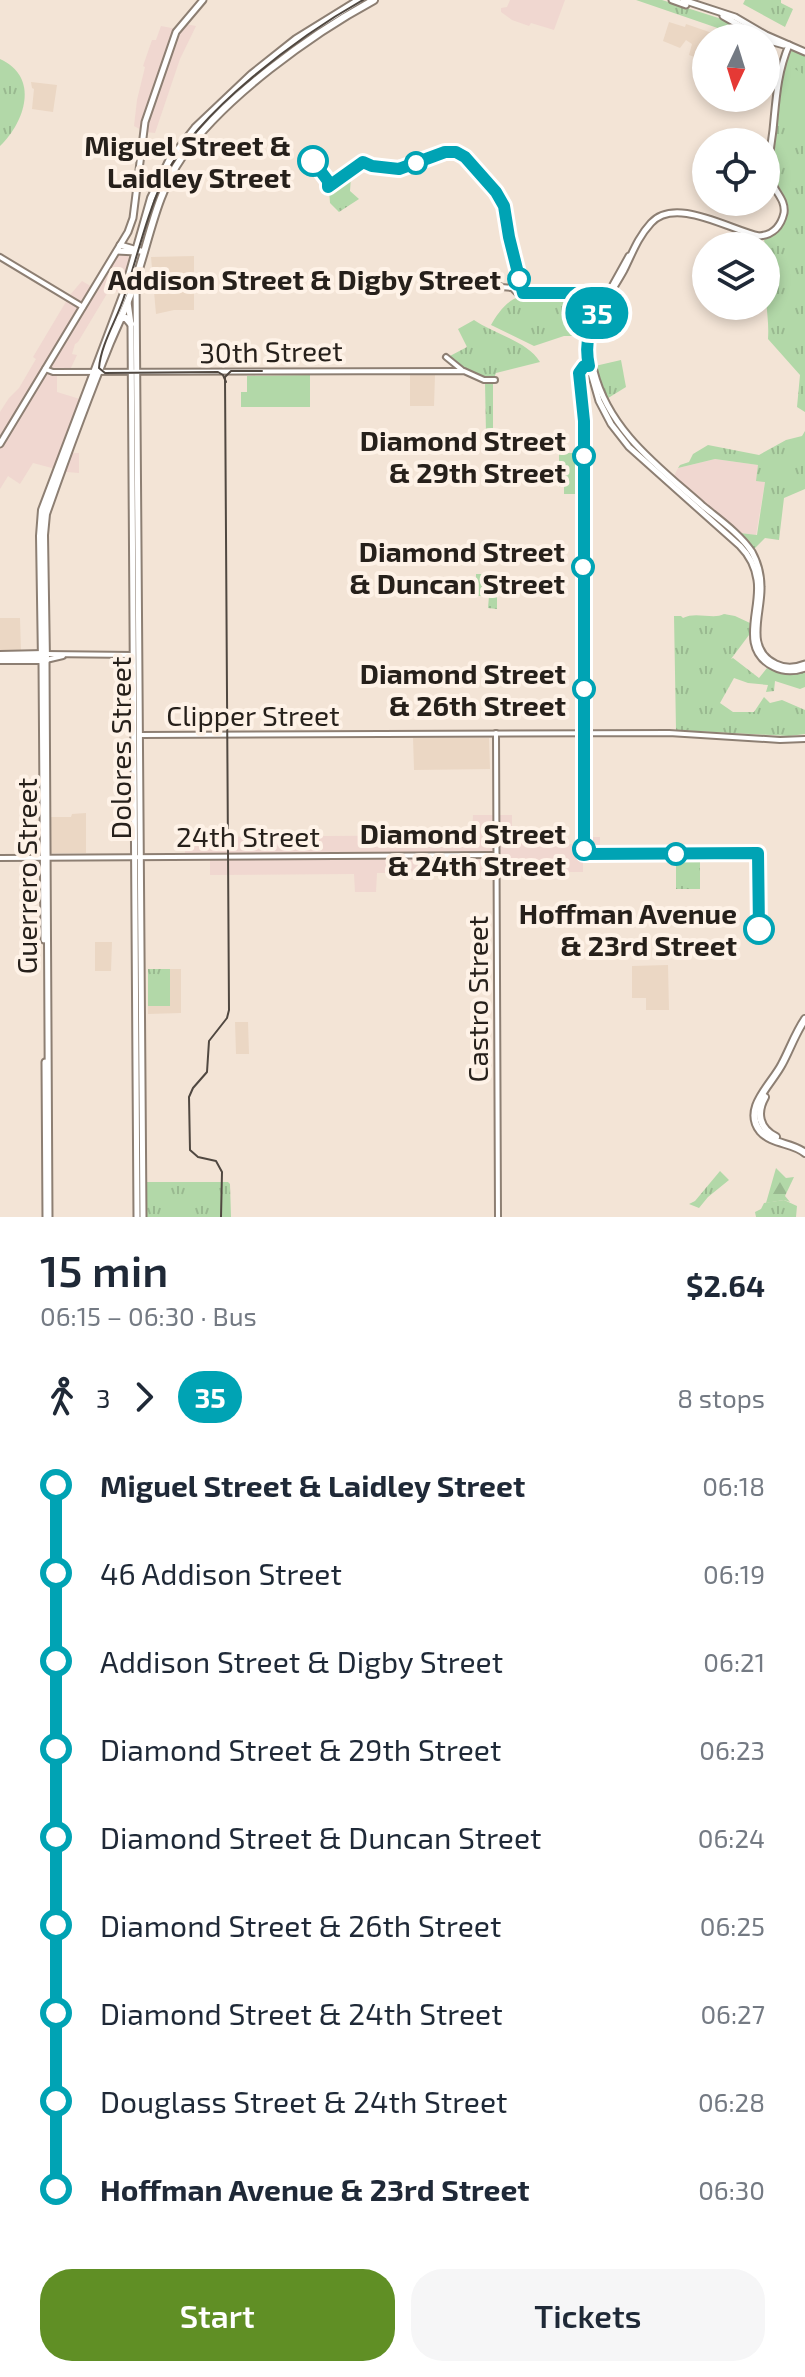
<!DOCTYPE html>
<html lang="en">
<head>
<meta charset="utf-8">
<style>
	body { margin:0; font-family:"Exo 2",sans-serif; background:#f6f6f7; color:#1f2937; height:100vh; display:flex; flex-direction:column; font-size:30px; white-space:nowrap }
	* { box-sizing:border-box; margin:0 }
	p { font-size:26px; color:#747a83 }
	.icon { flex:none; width:44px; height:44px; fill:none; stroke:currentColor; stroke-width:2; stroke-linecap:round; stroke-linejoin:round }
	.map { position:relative; height:1217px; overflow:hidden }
	.drawer { display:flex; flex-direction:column; background:#fff; flex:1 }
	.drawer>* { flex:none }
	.badge { padding:0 16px; border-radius:26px; font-size:28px; line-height:52px }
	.needle { width:52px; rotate:184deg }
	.buttons { position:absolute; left:692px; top:24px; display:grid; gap:16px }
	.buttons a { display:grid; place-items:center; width:88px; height:88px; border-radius:50%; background:#fff; box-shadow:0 4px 12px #0003; font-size:40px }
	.map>.badge { position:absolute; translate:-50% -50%; box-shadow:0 0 0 4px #fff }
	.legs { display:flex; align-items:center; gap:12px; height:88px; padding:0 40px; font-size:26px }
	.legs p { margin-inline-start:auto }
	.overview { display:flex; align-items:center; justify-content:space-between; height:136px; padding:0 40px }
	h1 { font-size:44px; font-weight:600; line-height:60px }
	.primary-button { display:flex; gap:16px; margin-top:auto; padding:16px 40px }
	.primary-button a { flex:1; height:92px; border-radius:32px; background:#608f25; color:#fff; font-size:32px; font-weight:600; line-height:92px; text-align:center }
	.primary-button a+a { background:#f6f6f7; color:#1f2937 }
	ul { padding:0 40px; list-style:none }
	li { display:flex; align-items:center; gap:28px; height:88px; font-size:30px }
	li i { display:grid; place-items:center; width:12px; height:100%; margin:0 10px; background:currentColor }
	li i::after { content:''; width:20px; height:20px; margin:-10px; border:6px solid; border-radius:50%; background:#fff }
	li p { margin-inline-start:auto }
	li:first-child i { background:linear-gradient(#0000 50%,currentColor 0) }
	li:last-child i { background:linear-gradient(currentColor 50%,#0000 0) }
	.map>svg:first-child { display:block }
	.commercial { fill:#f0d7d0 }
	.built { fill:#ebd7c4 }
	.grass { fill:url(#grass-tufts) }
	.forest { fill:url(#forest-firs) }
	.pitch { fill:#b2d8a8 }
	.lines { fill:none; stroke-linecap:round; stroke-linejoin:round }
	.tertiary-casing { stroke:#8d7f73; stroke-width:8 }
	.secondary-casing { stroke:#8d7f73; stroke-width:9 }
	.primary-casing { stroke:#8d7f73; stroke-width:10 }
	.tertiary { stroke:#fff; stroke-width:4 }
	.secondary { stroke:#fff; stroke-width:5 }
	.primary { stroke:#fff; stroke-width:6 }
	.tram { stroke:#504841; stroke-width:2 }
	.line-1-casing { stroke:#fff; stroke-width:18 }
	.line-1 { stroke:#00a3b4; stroke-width:12 }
	.stop-1-dot { fill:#fff; stroke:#00a3b4; stroke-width:4 }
	.labels { text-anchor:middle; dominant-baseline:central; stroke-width:8; stroke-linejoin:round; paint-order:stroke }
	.stop-label { font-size:28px; font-weight:bold; fill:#26201b; stroke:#fef2e7; text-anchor:end }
	.street-label { font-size:28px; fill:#26201b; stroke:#fef2e7 }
</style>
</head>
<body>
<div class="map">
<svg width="805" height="1217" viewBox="0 0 805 1217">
	<defs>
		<pattern id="grass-tufts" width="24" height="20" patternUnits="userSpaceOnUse" patternTransform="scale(2)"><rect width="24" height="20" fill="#b2d8a8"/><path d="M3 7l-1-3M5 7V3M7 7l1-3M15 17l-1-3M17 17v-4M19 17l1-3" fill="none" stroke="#99b990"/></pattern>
		<pattern id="forest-firs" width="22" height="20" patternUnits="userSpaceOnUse" patternTransform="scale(2)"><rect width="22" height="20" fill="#b2d8a8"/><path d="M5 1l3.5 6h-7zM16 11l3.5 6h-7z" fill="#99b990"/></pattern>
	</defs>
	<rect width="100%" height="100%" fill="#f3e4d6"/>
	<g class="commercial">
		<polygon points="510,0 565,0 554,30 531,23 529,26 512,20 501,12 501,8 507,7"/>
		<polygon points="181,23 196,26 180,59 155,133 145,132 134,126 137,100 145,67 143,66 152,40 156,40 161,26 177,29"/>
		<polygon points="117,251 125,252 132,263 124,291 108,292 78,342 75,344 72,354 77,355 69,372 58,372 57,376 57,392 83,400 64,453 79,453 79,473 67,472 33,463 20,484 8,476 0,489 0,412 9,398 19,388 36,359 33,357 70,295 82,281 94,288"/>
		<polygon points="715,459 758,465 765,482 756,535 740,533 674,476 678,468"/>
		<polygon points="473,815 512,815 512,838 569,838 569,844 588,844 589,837 600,837 600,852 583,852 583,872 377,873 376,892 355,892 354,874 210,875 210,856 185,856 185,837 472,835"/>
	</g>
	<g class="built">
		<polygon points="669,22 685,27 686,24 718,35 717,38 706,38 706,61 689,55 692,44 686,40 680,48 663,41"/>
		<polygon points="31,82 57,85 53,112 32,109 34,89 32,88"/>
		<polygon points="194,256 194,310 174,310 156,314 151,257"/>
		<polygon points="410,375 435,375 434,406 410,406"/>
		<polygon points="0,618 20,618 21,652 0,652"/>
		<polygon points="413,738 489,738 490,769 414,770"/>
		<polygon points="86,813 86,853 51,853 51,817 71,817 72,814"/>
		<polygon points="95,942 112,942 111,971 95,971"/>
		<polygon points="668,965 669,1010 646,1010 646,998 632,998 632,966"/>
		<polygon points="148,969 181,969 181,1013 148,1014"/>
		<polygon points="235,1022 248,1022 249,1054 236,1054"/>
	</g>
	<g class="grass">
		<polygon points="636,0 662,0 728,21 757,38 740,38 735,34"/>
		<polygon points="745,0 781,0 781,3 793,9 785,27 743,4"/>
		<path d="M792,50L805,56V412L797,407L800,375L768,339C769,325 767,313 766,299C764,279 769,258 764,240C775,232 787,220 786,205C786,195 777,187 775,177C769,150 777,73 792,50Z"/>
		<path d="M0,59C40,77 25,122 0,146Z"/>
		<polygon points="351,176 350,191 359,199 339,212 330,203 329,190"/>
		<path d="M546,294L589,295L599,299L584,336H564L534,346L491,325C497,314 507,300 519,297C528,294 537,298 546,294Z"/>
		<path d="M474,320C494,334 527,341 540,362L496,373L494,378C479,379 475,370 464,371L455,360L448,357L467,347L458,329Z"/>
		<polygon points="621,360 626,387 605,400 595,366"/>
		<polygon points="485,382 493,382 493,446 486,434"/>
		<polygon points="805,431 805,489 784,498 779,540 765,538 754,549 740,533 757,535 765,482 756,481 758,465 715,459 678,468 680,465 689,462 693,454 708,445 759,455 786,440 802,436"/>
		<polygon points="559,453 578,453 580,455 579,494 564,494 564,487 559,487"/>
		<polygon points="476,574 497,574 497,609 488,608 489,596 476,596"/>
		<path d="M724,614L735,616L750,623L749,635L731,659L733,658L759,678L767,668L782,674L805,672V687L800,689L775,681L774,691L766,692L768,685L748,683L734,678L720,703L733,712H754L764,697L770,703L782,700L805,710V734L789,736L676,730L674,616H681L683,618C696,611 713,620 724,614Z"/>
		<rect x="676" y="858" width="24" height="31"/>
		<rect x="148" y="969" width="22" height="37"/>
		<polygon points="720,1171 729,1180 708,1197 699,1208 689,1204 695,1201"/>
		<polygon points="145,1182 228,1182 230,1184 231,1217 145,1217"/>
		<polygon points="784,1200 797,1206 796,1217 756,1217 755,1212 761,1209 764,1203"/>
	</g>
	<polygon class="forest" points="776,1168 786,1178 794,1177 785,1196 790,1202 784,1200 766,1203"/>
	<g class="pitch">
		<polygon points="793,68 805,75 805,124 794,115 778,107 782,74 787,75 789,69"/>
		<polygon points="310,375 310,407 241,407 241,392 247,392 247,376"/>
	</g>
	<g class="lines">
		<defs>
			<g id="tertiary">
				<polyline points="0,257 83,307"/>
				<polyline points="495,280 501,287 512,288 517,293 589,293 604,299"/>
				<polyline points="510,287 520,281"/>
				<polyline points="446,357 462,370"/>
				<polyline points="45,369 53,372 464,371 484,380 495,380"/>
				<polyline points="46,654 133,655"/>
				<polyline points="46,660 63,656"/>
				<polyline points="496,733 498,1217"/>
				<polyline points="140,735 669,733 780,740 805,739"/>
				<polyline points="0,858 496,855"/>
			</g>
			<g id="secondary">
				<polyline points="672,0 686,5"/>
				<polyline points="683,0 735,17 766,35 805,52"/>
				<polyline points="723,16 762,38"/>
				<polyline points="766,40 784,45"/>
				<path d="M789,45C777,73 776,101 773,130C771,146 767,164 771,179C774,192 786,199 784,213C781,226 773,235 759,236C730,230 675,196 651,223C638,237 632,254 624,270C613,290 596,313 591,335C589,348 591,359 594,371C609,431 659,467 703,506C720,520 740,534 752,552C758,563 761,574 761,587C762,613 744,649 776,664C786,669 795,668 805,664"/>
				<polyline points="120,245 144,252"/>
				<polyline points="117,251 136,252"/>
				<path d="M629,256L594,319L587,338V359L599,401L611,424L629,447L740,546C749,555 755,566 757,580C762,609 737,649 774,667C784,672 794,672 805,668"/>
				<polyline points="136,280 143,1217"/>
				<polyline points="128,302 131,324 137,1217"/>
				<polyline points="0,444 128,232 133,218 145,122 176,32 203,0"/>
				<polyline points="46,660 49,1217"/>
				<polyline points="42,661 44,940"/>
				<polyline points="45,1062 46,1217"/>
			</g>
			<g id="primary">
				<polyline points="120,318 126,318 131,324"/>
				<polyline points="0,655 44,654"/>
				<path d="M0,660H46L44,535L46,514C66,457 87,400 110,343C118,324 127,306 133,287C149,243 155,196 182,157C223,98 311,34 374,0"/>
				<polyline points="42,661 40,536 42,510 124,293 151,198 169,161 195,128 252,74 296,39 359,0"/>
				<path d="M805,1019C795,1034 790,1049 782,1064C772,1084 742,1108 760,1131C772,1145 792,1142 805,1153"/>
				<path d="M765,1097C756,1113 759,1128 776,1137"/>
			</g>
		</defs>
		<use href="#tertiary" class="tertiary-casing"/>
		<use href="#secondary" class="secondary-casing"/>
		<use href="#primary" class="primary-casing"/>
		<use href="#tertiary" class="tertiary"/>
		<use href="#secondary" class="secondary"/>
		<use href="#primary" class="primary"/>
		<g class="tram">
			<path d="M226,382L223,375L218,372L105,373L99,368C101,343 118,318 125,294C137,257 148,211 164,178C198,111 299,36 363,0"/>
			<polyline points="221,1217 222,1172 216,1161 198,1157 190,1150 189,1097 193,1088 207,1072 209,1041 227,1018 229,1010 225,377 231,371 262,371"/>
		</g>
	</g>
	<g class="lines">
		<defs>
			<path id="line-1" d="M313,161L328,181V187L363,162L372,166L399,169L445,152H456L465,157L496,192L504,206L509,237L523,293H592L604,299C592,322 583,339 589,366H584L579,373L584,421V854L758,853L759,929"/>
		</defs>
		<use href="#line-1" class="line-1-casing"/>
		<use href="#line-1" class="line-1"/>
	</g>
	<g class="stop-1-dot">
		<circle cx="313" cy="161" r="14"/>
		<circle cx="416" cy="163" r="10"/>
		<circle cx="519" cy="279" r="10"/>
		<circle cx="584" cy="456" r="10"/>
		<circle cx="583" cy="567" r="10"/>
		<circle cx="584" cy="689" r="10"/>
		<circle cx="584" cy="849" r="10"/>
		<circle cx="676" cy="854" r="10"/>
		<circle cx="759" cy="929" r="14"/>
	</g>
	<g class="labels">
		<g class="stop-label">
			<text x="291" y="145">Miguel Street &amp;<tspan x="291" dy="32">Laidley Street</tspan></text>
			<text x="501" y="279">Addison Street &amp; Digby Street</text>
			<text x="566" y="440">Diamond Street<tspan x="566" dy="32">&amp; 29th Street</tspan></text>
			<text x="565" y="551">Diamond Street<tspan x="565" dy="32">&amp; Duncan Street</tspan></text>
			<text x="566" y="673">Diamond Street<tspan x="566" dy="32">&amp; 26th Street</tspan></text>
			<text x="566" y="833">Diamond Street<tspan x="566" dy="32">&amp; 24th Street</tspan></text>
			<text x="737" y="913">Hoffman Avenue<tspan x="737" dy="32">&amp; 23rd Street</tspan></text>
		</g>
		<g class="street-label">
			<text transform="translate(271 351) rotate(-1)">30th Street</text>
			<text x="253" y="715">Clipper Street</text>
			<text transform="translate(120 748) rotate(-90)">Dolores Street</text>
			<text x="248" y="836">24th Street</text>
			<text transform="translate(26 876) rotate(-90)">Guerrero Street</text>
			<text transform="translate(477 999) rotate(-90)">Castro Street</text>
		</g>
	</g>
</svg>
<div class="buttons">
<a><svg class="needle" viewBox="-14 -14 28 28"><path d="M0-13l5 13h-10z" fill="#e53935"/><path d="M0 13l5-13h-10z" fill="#747a83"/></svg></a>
<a><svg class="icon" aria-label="locate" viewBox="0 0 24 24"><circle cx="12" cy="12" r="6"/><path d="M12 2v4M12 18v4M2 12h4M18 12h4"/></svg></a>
<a><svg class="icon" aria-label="layers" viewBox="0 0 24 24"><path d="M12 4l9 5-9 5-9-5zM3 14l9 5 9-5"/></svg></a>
</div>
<b class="badge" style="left:597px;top:313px;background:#00a3b4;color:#fff">35</b>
</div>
<section class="drawer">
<div class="overview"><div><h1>15 min</h1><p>06:15 – 06:30 · Bus</p></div><b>$2.64</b></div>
<div class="legs"><svg class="icon" aria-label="walk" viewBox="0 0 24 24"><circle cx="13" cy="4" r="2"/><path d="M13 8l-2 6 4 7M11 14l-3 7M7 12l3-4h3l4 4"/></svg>3<svg class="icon" aria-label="forward" viewBox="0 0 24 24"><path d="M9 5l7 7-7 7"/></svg><b class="badge" style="background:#00a3b4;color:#fff">35</b><p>8 stops</p></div>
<ul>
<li><i style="color:#00a3b4"></i><b>Miguel Street &amp; Laidley Street</b><p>06:18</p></li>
<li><i style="color:#00a3b4"></i><span>46 Addison Street</span><p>06:19</p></li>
<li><i style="color:#00a3b4"></i><span>Addison Street &amp; Digby Street</span><p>06:21</p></li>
<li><i style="color:#00a3b4"></i><span>Diamond Street &amp; 29th Street</span><p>06:23</p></li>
<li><i style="color:#00a3b4"></i><span>Diamond Street &amp; Duncan Street</span><p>06:24</p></li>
<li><i style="color:#00a3b4"></i><span>Diamond Street &amp; 26th Street</span><p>06:25</p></li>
<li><i style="color:#00a3b4"></i><span>Diamond Street &amp; 24th Street</span><p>06:27</p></li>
<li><i style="color:#00a3b4"></i><span>Douglass Street &amp; 24th Street</span><p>06:28</p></li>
<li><i style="color:#00a3b4"></i><b>Hoffman Avenue &amp; 23rd Street</b><p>06:30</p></li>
</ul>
<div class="primary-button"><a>Start</a><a>Tickets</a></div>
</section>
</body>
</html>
